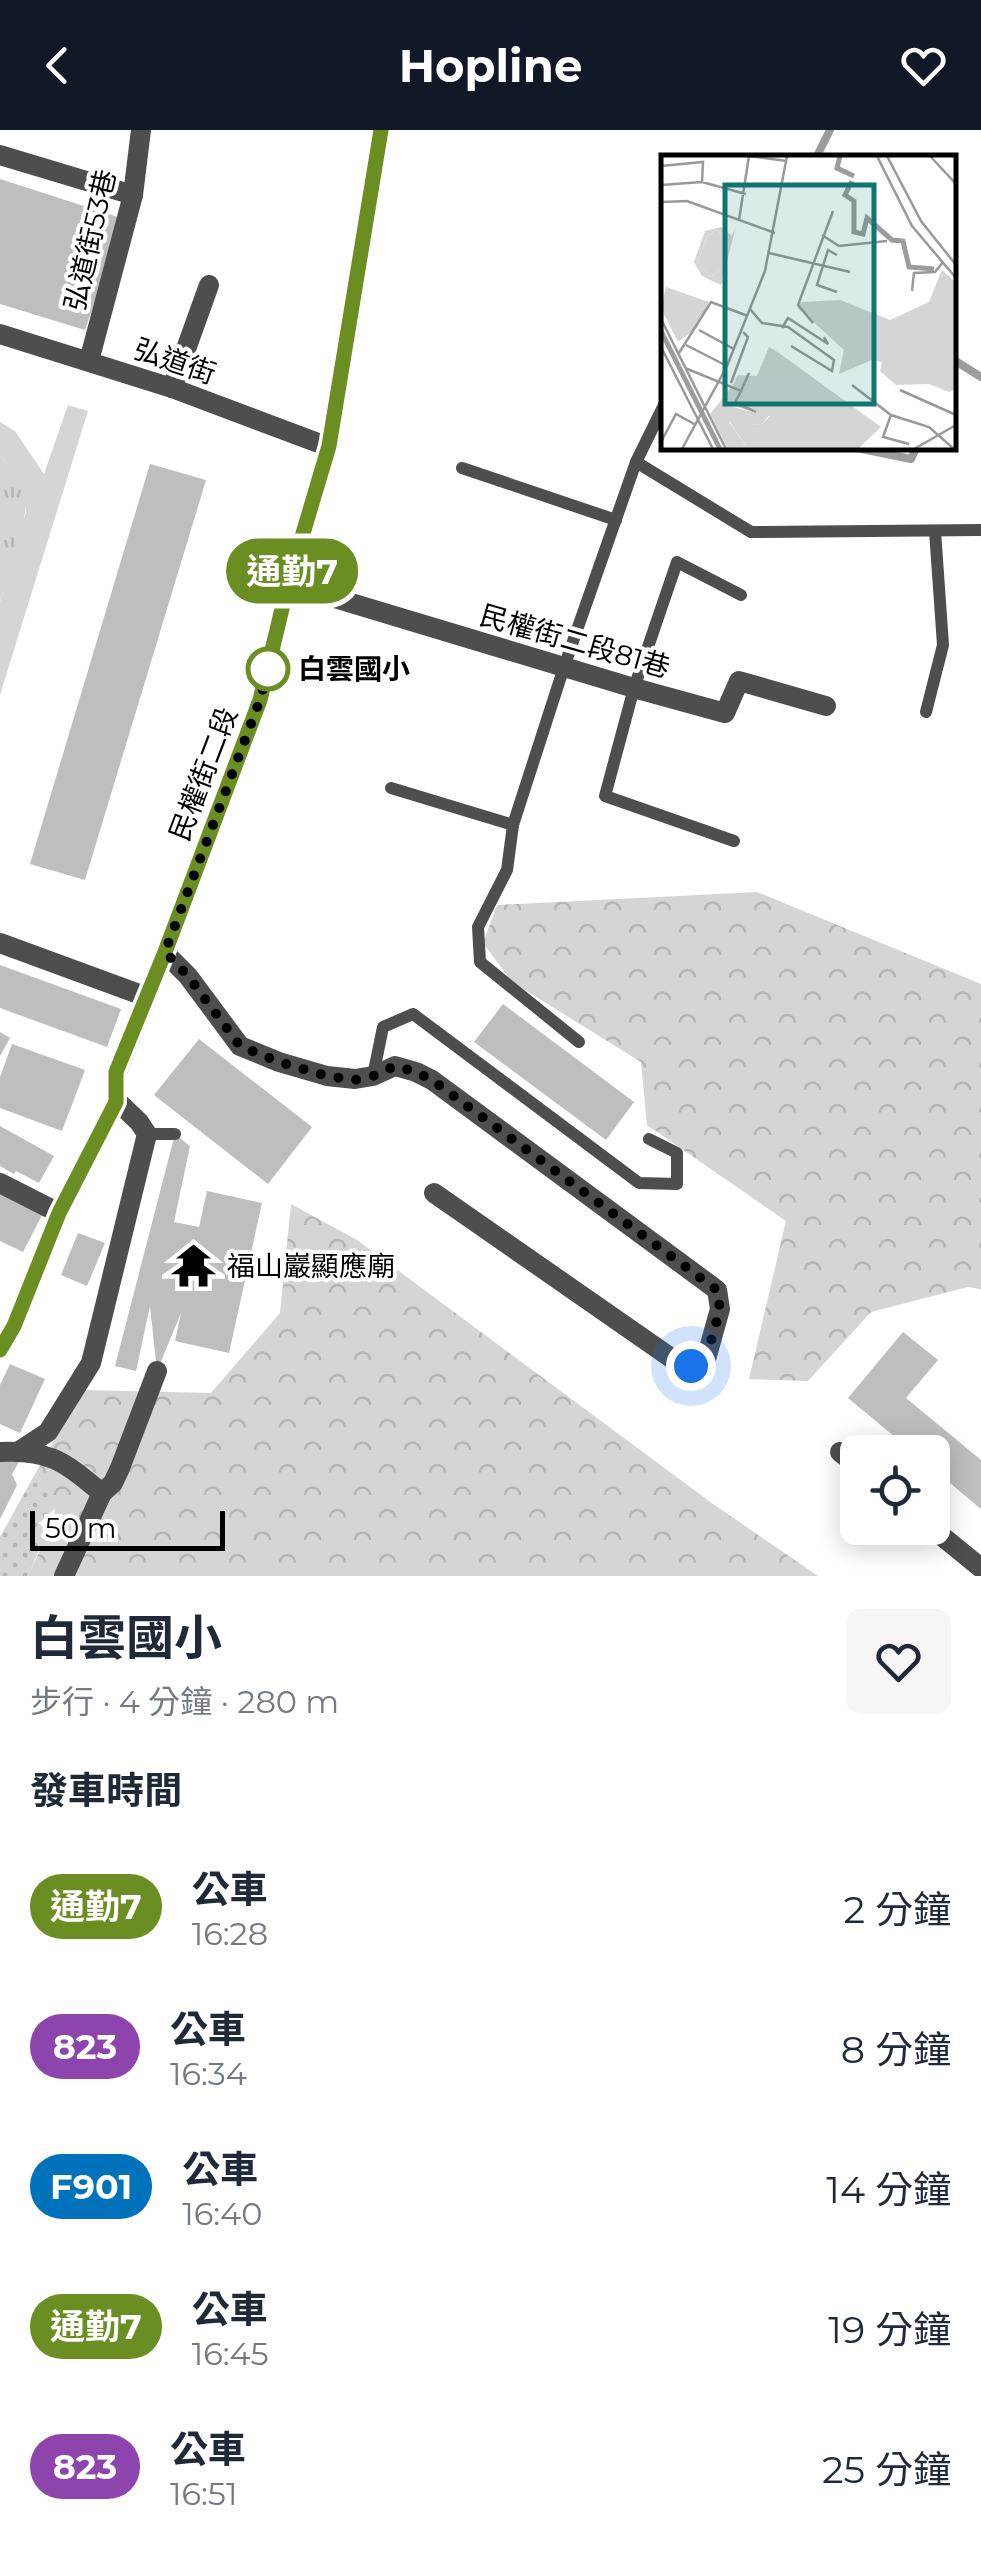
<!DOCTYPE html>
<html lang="zh-TW">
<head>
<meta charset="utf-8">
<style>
	body { margin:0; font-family:Montserrat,"Noto Sans TC",sans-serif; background:#f6f6f7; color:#1f2937; height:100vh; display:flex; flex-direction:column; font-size:38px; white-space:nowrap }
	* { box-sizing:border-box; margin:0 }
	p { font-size:32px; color:#747a83 }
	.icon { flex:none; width:55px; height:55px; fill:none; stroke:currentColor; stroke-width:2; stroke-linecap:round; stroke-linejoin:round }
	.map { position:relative; height:1446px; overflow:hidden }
	.drawer { display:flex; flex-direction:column; background:#fff; flex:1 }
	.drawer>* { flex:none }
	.badge { padding:0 20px; border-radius:32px; font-size:35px; line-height:65px }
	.fabs { position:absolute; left:840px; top:1305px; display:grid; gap:20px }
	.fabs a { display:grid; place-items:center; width:110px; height:110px; border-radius:15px; background:#fff; box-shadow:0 5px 25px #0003; font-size:50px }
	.scale { position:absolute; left:30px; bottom:25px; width:195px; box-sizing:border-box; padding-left:10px; border:5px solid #000; border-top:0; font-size:28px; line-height:35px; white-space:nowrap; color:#000; -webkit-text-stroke:8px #fff; paint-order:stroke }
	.you { position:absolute; width:50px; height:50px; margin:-25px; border:8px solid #fff; border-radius:50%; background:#1a73e8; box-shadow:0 0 0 15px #1a73e833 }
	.map>.badge { position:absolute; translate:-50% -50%; box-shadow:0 0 0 5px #fff }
	h2 { padding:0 30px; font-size:38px; line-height:90px }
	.round { display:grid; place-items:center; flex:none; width:105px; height:105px; border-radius:15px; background:#f6f6f7 }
	.summary { display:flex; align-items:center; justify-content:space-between; height:170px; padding:0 30px }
	h1 { font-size:48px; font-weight:700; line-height:75px }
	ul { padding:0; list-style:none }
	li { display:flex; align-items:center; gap:30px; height:140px; padding:0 30px }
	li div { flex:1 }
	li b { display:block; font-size:38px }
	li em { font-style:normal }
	li .badge { min-width:110px; font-weight:700; text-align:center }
	header { display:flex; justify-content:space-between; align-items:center; height:130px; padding:0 30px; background:#111827; color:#fff; font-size:45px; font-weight:700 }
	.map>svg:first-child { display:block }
	.grass { fill:url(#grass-tufts) }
	.forest { fill:url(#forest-crowns) }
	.garden { fill:url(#garden-dots) }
	.pitch { fill:#d5d5d5 }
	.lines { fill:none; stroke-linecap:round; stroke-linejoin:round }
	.stream { stroke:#9c9c9c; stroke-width:8 }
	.building { fill:#bebebe }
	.service { stroke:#4e4e4e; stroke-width:12 }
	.minor { stroke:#4e4e4e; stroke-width:20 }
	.line-casing { stroke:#fff; stroke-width:22 }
	.line { stroke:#6b8e23; stroke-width:15 }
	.walk { stroke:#000; stroke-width:10; stroke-dasharray:0 18 }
	.stop-dot { fill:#fff; stroke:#6b8e23; stroke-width:5 }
	.labels { text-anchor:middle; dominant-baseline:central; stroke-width:8; stroke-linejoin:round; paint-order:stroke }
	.street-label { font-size:28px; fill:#000; stroke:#fff }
	.stop-label { font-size:28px; font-weight:bold; fill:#000; stroke:#fff; text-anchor:start }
	.poi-label { font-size:28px; fill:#000; stroke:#fff; text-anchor:start }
	.inset-river { fill:none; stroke:#9c9c9c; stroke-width:5 }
	.inset-road { fill:none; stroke:#999; stroke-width:2.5 }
	.view { fill:#0f766e; fill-opacity:0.15; stroke:#0f766e; stroke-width:5 }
	.inset-edge { fill:none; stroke:#000; stroke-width:5 }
</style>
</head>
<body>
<header><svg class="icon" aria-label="back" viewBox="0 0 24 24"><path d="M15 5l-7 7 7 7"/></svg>Hopline<svg class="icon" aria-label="heart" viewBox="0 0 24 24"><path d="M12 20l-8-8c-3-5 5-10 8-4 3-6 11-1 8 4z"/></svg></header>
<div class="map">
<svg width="981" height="1446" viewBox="0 0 981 1446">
	<defs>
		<pattern id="grass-tufts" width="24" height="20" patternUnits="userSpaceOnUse" patternTransform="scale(2.5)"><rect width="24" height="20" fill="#d5d5d5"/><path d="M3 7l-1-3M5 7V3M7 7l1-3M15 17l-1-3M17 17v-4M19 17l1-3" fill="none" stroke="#b5b5b5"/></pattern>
		<pattern id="forest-crowns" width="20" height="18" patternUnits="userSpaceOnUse" patternTransform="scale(2.5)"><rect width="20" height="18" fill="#d5d5d5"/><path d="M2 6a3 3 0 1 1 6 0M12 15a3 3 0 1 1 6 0" fill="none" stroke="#b5b5b5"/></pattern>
		<pattern id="garden-dots" width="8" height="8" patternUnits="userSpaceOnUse" patternTransform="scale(2.5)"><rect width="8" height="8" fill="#d5d5d5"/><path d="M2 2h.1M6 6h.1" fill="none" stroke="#b5b5b5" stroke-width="1.8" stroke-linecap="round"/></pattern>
	</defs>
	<rect width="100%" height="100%" fill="#fff"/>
	<path class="grass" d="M0,325C9,338 21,351 25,366C30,388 7,448 0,472Z"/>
	<g class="forest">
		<polygon points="757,762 981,854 981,1159 968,1157 871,1182 808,1251 749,1249 786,1091 647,995 641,932 512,852 483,813 497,775"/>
		<polygon points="291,1074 357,1110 713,1374 818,1446 28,1446 39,1422 48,1356 35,1344 83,1260 211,1263 280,1183"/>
	</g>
	<path class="garden" d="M35,1344C40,1348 45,1351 48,1356C58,1377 37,1426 28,1446H0V1407Z"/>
	<polygon class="pitch" points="68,275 88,281 0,565 0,472 26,382 24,365 19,352 0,325 0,292 15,301 44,344"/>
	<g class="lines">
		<g class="stream">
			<polyline points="816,28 830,0"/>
			<polyline points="954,230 981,247"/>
			<polyline points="857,318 911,329 916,318"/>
		</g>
	</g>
	<g class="building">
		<polygon points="0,49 118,87 104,144 85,200 0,174"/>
		<polygon points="150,334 206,350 85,750 30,734"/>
		<polygon points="0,835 121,879 107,917 0,878"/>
		<polygon points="503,874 634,972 606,1010 474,912"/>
		<polygon points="0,902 10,908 0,926"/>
		<polygon points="199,909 312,997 268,1054 154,965"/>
		<polygon points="12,914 85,940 62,1001 0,978 0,947"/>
		<polygon points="0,996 54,1026 39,1053 16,1041 14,1044 0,1036"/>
		<polygon points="175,1004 190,1016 174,1092 199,1097 207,1061 262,1073 229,1223 175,1211 181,1183 157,1241 150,1176 136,1241 115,1236"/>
		<polygon points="0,1063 42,1085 23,1122 0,1111"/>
		<polygon points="78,1103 105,1113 87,1156 61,1145"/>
		<polygon points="903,1202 938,1230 906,1268 981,1330 981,1379 932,1338 932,1322 913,1322 848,1268"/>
		<polygon points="10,1234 45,1249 20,1303 0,1294 0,1255"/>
		<polygon points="0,1330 19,1332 12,1344 17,1355 0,1389"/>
	</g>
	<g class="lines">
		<g class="service">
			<polyline points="636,332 751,402 981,400"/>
			<polyline points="462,338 616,390"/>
			<polyline points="926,582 943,515 935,401"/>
			<polyline points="391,658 513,695"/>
			<polyline points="734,711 605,666 634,558 677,432 741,465"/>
			<polyline points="579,912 480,832 478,797 507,740 513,695 564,537 636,332 664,275"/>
			<polyline points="373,946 383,897 413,884 639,1053 677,1054 677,1023 649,1009"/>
			<polyline points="147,1004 175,1004"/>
		</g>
		<g class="minor">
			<polyline points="0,25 133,65"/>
			<polyline points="0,204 172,258 329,317"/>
			<polyline points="89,231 133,65 141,0"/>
			<polyline points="172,258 209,155"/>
			<polyline points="288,454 634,558 725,583 739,551 826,576"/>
			<polyline points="0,813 147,867"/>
			<polyline points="165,823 188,846 240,916 279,932 327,946 355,949 373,946 395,936 416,942 432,950 717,1160 720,1179 706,1229 691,1236 677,1232 434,1063"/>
			<polyline points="0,1053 59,1083"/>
			<polyline points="0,1220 14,1196 59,1083 117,971 117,942 165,823 260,570 288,454 329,317 381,0"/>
			<polyline points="19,1321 48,1302 91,1233 147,1004 139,992 117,971"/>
			<path d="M0,1322C51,1319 65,1333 102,1363L113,1353L120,1338L157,1241"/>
			<polyline points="840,1322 858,1336"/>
			<polyline points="932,1398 981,1438"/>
			<polyline points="64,1446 102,1363"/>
		</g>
	</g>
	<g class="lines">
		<defs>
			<polyline id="line" points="0,1220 14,1196 59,1083 116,972 116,942 165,822 260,570 288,454 329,316 381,0"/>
		</defs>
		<use href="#line" class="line-casing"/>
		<use href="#line" class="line"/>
		<polyline class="walk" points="268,539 270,532 260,570 165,822 188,846 240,916 279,932 327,946 355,950 373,946 395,936 416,942 432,950 717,1160 720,1179 706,1229 691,1236"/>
	</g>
	<defs>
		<symbol id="temple-bare" viewBox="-9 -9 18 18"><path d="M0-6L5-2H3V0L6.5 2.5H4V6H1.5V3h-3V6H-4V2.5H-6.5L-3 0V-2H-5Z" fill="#000" stroke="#fff" stroke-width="2.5" paint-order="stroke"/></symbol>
	</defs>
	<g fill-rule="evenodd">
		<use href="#temple-bare" x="162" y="1104" width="63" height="63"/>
	</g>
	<circle class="stop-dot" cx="268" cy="539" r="20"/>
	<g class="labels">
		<g class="street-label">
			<text transform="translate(90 110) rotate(-77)">弘道街53巷</text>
			<text transform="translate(175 231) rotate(19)">弘道街</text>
			<text transform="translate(575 511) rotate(16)">民權街二段81巷</text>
			<text transform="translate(203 644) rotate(-69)">民權街二段</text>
		</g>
		<g class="stop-label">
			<text x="298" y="539">白雲國小</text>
		</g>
		<g class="poi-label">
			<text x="227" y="1136">福山巖顯應廟</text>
		</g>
	</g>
	<g transform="translate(661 25)">
		<rect width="295" height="295" fill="#fff"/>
		<path d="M56,75L68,87L61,114L49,122L37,107L46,81Z" fill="#d5d5d5"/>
		<path d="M281,115L295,128V234L288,237L268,229L235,230L219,216L221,207L211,205L178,219L183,195L137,153L140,147L179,145L229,165L268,147ZM5,132L48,147L36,173L17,187L0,153ZM108,192L118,198L220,272L197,294H87L68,266L100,270L109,261L68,250L70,233L77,220L96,221Z" fill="#d5d5d5"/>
		<path d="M70,233L72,252L94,258L115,252L100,270L68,267L87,294H67L49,259Z" fill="#d5d5d5"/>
		<path d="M75,71L60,130L41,121L33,107L44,76L60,72L71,81ZM56,75L68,87L61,114L49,122L37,107L46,81Z" fill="#d5d5d5" fill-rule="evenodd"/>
		<path class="inset-river" d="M179,1L176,13L193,21M191,26L184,40L193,46V77L202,79L206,63L231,85L242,86L248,112L273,114M0,176L59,294"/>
		<path class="inset-road" d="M216,1L251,71L295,123M226,1L260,66L295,110M269,1L295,29M0,11L42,7L41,27L85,39M0,30L41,27M0,47L26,46L114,78M78,65L88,1L126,6M161,80L178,91L226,86M108,98L189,117M251,136L253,118L274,117L282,107M176,137L156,130L167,95L176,100M89,154L101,168L127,172L173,205L171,216L130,191M0,164L65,294M152,168L137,150L172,56M121,173L127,163L167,189L163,182M38,175L73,194M25,190L66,211M0,192L52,294M18,198L50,147L87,161M24,213L80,236L88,218M70,228L87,182L82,177M191,230L230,260L268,272L293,294M239,235L295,260M80,236L74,248L95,257M230,260L222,282L248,289M0,287L15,259L35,270M21,294L66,211L104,116L126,1M253,294L295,270"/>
		<path class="view" d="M64,30H213V249H64Z"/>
		<rect width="295" height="295" class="inset-edge"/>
	</g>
</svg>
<div class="fabs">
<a><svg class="icon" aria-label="locate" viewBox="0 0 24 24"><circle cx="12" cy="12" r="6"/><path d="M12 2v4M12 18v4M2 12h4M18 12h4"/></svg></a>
</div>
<div class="scale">50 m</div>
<div class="you" style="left:691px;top:1236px"></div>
<b class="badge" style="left:292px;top:441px;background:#6b8e23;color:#fff">通勤7</b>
</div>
<section class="drawer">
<div class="summary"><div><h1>白雲國小</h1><p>步行 · 4 分鐘 · 280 m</p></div><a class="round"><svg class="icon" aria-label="heart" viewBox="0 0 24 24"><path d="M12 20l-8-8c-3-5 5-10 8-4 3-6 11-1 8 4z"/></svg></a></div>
<h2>發車時間</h2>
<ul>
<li><span class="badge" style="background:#6b8e23;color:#fff">通勤7</span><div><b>公車</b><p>16:28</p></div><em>2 分鐘</em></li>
<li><span class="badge" style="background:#8e44ad;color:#fff">823</span><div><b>公車</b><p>16:34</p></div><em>8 分鐘</em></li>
<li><span class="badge" style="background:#0072bc;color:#fff">F901</span><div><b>公車</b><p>16:40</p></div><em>14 分鐘</em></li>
<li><span class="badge" style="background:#6b8e23;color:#fff">通勤7</span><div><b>公車</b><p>16:45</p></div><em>19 分鐘</em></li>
<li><span class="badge" style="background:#8e44ad;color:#fff">823</span><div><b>公車</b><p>16:51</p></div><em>25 分鐘</em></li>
</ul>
</section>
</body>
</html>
